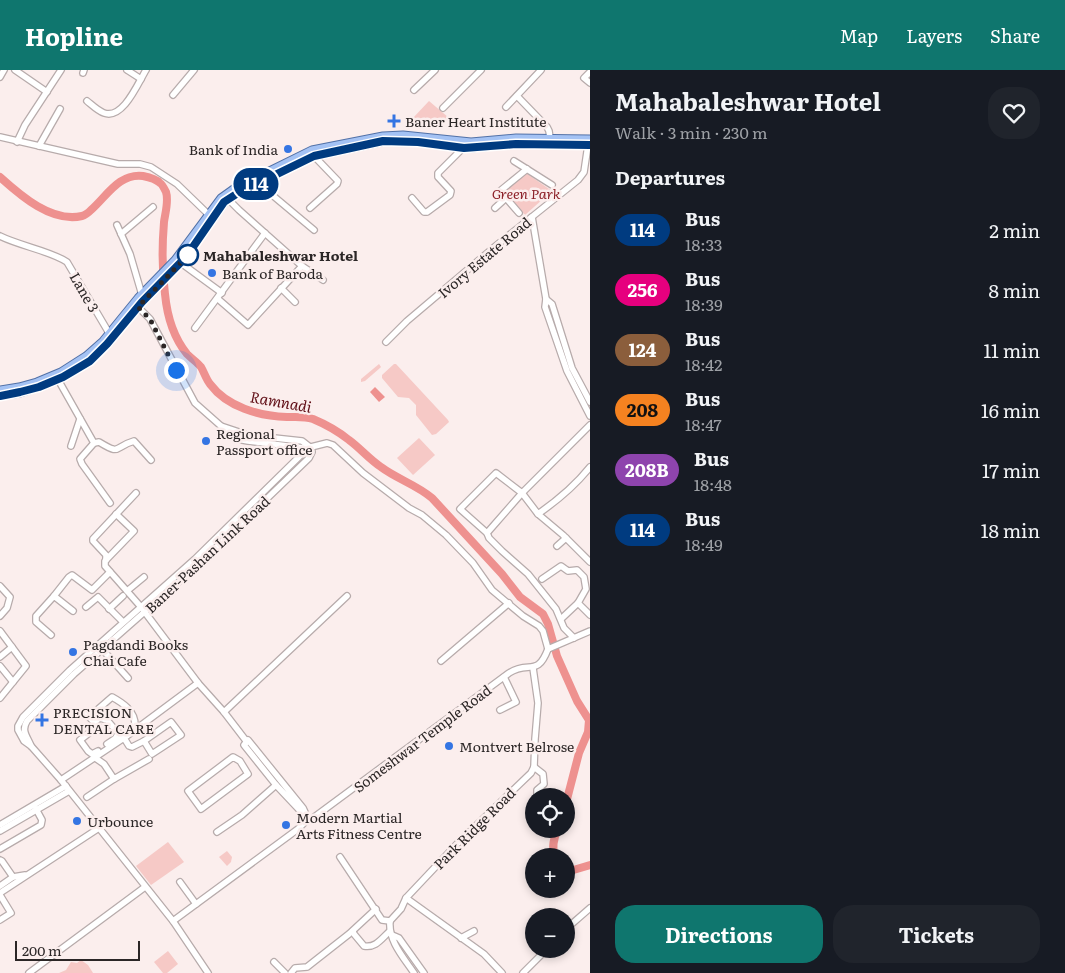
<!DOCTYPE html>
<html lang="en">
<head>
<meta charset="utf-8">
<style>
	body { margin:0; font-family:Literata,serif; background:#20242c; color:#f1f3f6; height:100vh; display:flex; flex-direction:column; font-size:19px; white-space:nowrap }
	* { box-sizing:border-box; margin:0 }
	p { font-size:16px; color:#9ea1a6 }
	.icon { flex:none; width:28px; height:28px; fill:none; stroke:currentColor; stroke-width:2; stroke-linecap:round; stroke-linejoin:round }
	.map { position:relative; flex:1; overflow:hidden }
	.sheet { display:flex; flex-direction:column; background:#171b24; width:475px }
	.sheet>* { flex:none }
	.badge { padding:0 10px; border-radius:16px; font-size:18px; line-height:32px }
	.tools { position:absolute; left:525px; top:718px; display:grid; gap:10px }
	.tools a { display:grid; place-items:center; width:50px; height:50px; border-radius:50%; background:#171b24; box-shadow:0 2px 8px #0003; font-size:25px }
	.scale { position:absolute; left:15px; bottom:12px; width:125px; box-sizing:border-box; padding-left:5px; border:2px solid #2b2626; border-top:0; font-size:14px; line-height:18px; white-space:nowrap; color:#2b2626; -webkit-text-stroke:4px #fbeeed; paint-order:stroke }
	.you { position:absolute; width:25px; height:25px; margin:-12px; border:4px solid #fff; border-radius:50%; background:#1a73e8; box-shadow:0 0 0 8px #1a73e833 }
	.map>.badge { position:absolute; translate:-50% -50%; box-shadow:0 0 0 2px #fff }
	h2 { padding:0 25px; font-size:19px; line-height:45px }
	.round { display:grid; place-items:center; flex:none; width:52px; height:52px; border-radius:20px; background:#20242c }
	.head { display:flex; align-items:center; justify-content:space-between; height:85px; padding:0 25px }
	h1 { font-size:24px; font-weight:700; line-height:38px }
	.action { display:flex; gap:10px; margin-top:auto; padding:10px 25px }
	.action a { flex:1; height:58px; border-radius:20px; background:#0f766e; color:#fff; font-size:20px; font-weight:700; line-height:58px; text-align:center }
	.action a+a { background:#20242c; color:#f1f3f6 }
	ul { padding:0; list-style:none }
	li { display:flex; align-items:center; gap:15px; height:60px; padding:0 25px }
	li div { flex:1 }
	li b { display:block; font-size:19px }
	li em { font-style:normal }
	li .badge { min-width:55px; font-weight:700; text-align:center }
	header { display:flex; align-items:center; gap:30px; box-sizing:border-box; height:70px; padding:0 25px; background:#0f766e; color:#fff }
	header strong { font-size:24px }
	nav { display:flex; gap:28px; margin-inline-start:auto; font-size:18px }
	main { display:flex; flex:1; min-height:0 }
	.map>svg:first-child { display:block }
	.green { fill:#f6c9c6 }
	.water { fill:#ee918f }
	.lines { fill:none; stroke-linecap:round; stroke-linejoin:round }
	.river { stroke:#ee918f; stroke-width:8 }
	.minor-casing { stroke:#b7abab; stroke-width:8 }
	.major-casing { stroke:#5271a7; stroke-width:9 }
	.minor { stroke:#fff; stroke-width:5.5 }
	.major { stroke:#a4c2f4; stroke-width:7 }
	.line-casing { stroke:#fff; stroke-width:11 }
	.line { stroke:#003b80; stroke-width:8 }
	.walk { stroke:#2b2626; stroke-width:5; stroke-dasharray:0 9 }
	.poi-dot { fill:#3475e3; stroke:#fbeeed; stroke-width:2 }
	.stop-dot { fill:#fff; stroke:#003b80; stroke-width:2.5 }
	.labels { text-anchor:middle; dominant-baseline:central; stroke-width:5; stroke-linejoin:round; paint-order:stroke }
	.poi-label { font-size:14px; fill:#2b2626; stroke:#fbeeed; text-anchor:start }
	.park-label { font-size:14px; font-style:italic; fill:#8c2028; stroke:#fbeeed }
	.stop-label { font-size:14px; font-weight:bold; fill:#2b2626; stroke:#fbeeed; text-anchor:start }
	.street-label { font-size:14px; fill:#2b2626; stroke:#fbeeed }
	.water-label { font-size:15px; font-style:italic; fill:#600e16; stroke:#fbeeed }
</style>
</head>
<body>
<header>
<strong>Hopline</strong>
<nav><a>Map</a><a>Layers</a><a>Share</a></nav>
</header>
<main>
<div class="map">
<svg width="590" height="903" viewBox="0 0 590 903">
	<rect width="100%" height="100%" fill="#fbeeed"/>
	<g class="green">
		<polygon points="429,31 449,48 448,51 413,48"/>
		<polygon points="526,103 552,121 525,145 504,121"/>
		<polygon points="379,294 381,297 380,298 365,311 361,312 361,309"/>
		<polygon points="394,294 396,294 448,350 449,352 436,364 432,365 416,345 416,335 409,328 398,327 382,308 382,305"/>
		<polygon points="419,368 435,385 413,405 397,388"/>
		<polygon points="168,772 184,792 151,815 136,796"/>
		<polygon points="227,781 232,787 231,792 227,796 219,787"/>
		<polygon points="168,881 178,894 167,903 163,903 154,892"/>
		<polygon points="81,890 88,895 93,903 59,903 66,900 71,892 77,893"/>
	</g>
	<polygon class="water" points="375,317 385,327 379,332 370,322"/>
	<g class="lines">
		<g class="river">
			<path d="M0,107C21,126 52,153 82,146C86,145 89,142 91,140C107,126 119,103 143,106C148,107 156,109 160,113C162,114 165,120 166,122C169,131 165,144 164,152C162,176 162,201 165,224C167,245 174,268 187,284C192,289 197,292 201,297C204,302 206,309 210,314C227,337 259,346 287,347C296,347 304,346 313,349C325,354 339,362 349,370C360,378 369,389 381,397C397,409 417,415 432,428L502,504L520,527L543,544L548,554L557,586L577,631L589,650L588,662L579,683L566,733"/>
			<path d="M555,786C551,777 554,768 558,759"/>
			<polyline points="566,798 570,801 590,795"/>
		</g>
		<defs>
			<g id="minor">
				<polyline points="15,0 47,22"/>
				<polyline points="127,0 141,9"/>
				<polyline points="590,2 584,8 590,13"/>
				<polyline points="83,3 84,0"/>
				<polyline points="0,7 4,0"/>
				<polyline points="414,20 435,0"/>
				<polyline points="173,25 194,0"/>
				<polyline points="517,26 547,57 549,61 550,68"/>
				<path d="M87,31C92,35 98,41 104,43C123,50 138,13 146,0"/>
				<polyline points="506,37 541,0"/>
				<polyline points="443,38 481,0"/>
				<polyline points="0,67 118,94 140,94 151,97 177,114 208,144"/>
				<polyline points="17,72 25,55 61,0"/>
				<polyline points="39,76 60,39"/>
				<polyline points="514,91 552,115"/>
				<polyline points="262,112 265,119 314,160"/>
				<polyline points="412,128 424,142 427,142 450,125 451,121 438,107 438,103 464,77"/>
				<polyline points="228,129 239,140 302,196 323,210"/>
				<polyline points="310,138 337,114 338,111 314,86"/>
				<polyline points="495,138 506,128"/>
				<polyline points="519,143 500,121 527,99"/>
				<polyline points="532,147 546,229"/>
				<polyline points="117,155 130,184 142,225"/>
				<polyline points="121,164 153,137"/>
				<path d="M0,166C20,176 51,181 67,192L109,263"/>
				<polyline points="181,193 222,223"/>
				<polyline points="281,218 295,232"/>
				<polyline points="218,229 248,255 302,196"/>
				<polyline points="138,237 150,249 195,333 221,356 228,365 237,369 248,371 304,378 305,381 195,489 70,600 23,647 18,656 18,660 24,671 31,676 61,710 173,851 208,903"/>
				<polyline points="195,258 265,163"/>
				<polyline points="386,272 407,251 498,174 578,110 584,102 588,75"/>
				<polyline points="56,306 94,373 80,389 82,394 110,433"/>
				<polyline points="590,332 572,298 552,234 546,229 545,237 567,301 590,346"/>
				<polyline points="221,356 248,365 302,371 311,378"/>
				<path d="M94,373L99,372C122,386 113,377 134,371L151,390"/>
				<polyline points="71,376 80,349"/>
				<polyline points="307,378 327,373 333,375 363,403 409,438 422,445 446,465 473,493 492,520 523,546 539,556 543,561 548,579"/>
				<polyline points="116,444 134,461 105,491 105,496 141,537 198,613 224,642 247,672"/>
				<polyline points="538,444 563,465 590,492"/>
				<path d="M487,463L522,423L538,444C558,430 575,416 590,397"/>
				<polyline points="557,476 566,468"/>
				<polyline points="106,490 106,485 93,471 93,469 136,423"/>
				<polyline points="542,509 561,496 568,501 577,500 584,507 586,519 578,533 561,549"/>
				<polyline points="0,516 10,527 7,538 0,546"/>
				<polyline points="127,521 144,507"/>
				<polyline points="54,526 69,507 72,505 92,520 110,502"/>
				<polyline points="578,533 590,545"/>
				<polyline points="86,537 98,527 123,552"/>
				<polyline points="109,539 123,526"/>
				<polyline points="0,561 26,596 0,628"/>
				<polyline points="51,565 36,552 36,546 54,526 73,541"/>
				<polyline points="574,568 564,558 556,539 528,504 502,481 489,468 487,463 460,439 496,403 522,423 590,355"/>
				<polyline points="102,579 128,608"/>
				<polyline points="548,579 590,561"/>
				<polyline points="0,587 12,577"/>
				<polyline points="441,591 509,533"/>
				<polyline points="0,596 13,612"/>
				<polyline points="500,640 516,632 504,607"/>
				<polyline points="224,642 347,526"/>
				<polyline points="86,644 98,656 80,670 88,681 92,684 98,681"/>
				<path d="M89,647L112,627C123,633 135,641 135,655L116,668"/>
				<polyline points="94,652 100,648 107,650 118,663 116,668 107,674"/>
				<polygon points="171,652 181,665 152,684 144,671"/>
				<polyline points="124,668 129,676 132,677 144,671"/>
				<polygon points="248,670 303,738 308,749 276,715 244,675"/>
				<path d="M31,676C27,666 21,661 27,651L74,604L199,494L309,388L312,382L311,378"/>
				<polyline points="94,687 104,694 114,709 149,689"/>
				<polygon points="233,687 240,691 248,704 201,739 188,721"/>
				<polyline points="534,697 543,704 544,714 537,720 537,726"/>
				<polyline points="61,710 124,668 198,613"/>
				<polyline points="87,727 114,709"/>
				<polyline points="0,755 66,716"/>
				<polyline points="0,761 69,721"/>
				<polyline points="217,762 242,745 276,715"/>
				<polyline points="0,779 41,755 42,750 36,739"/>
				<polyline points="340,787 382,850 390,851"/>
				<polyline points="0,790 2,791 13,807"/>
				<polyline points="180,812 196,834"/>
				<polyline points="0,816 13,807 25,805"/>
				<polyline points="0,823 99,758"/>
				<polyline points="0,825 11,843 0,850"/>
				<polyline points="406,828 484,884 502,903"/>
				<path d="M173,851L298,759L308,749L313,748L509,603C529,590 537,608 548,579"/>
				<polyline points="390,851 401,839 406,828 457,774 531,703 534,697 535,669 538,633 533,598"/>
				<path d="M390,851C388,871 404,888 414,903"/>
				<polyline points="566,859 590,838"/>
				<path d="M353,861L354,864L364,876C376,878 381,869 390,861"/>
				<polyline points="392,865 399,868 424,903"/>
				<polyline points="461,868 474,861"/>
				<polyline points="274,892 285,903"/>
				<polyline points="29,903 145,817"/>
				<polyline points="291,903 295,898 307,897 349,864 376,839"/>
				<polyline points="523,903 547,879"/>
			</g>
			<g id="major">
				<polyline points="0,320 19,317 37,312 61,302 86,286 103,271 138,228 175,190 221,128 235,118 312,80 383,66 403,65 471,72 516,68 590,69"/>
				<polyline points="0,326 20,323 39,317 63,307 90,291 107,275 142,232 186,187 225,132 237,123 314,86 385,71 418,72 471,78 516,74 590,75"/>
			</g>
		</defs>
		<use href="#minor" class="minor-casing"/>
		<use href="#major" class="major-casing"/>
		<use href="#minor" class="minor"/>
		<use href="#major" class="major"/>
	</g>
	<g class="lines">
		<defs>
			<polyline id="line" points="0,326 20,322 39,317 63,307 90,291 107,274 142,232 186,187 224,132 238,123 314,86 383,71 418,72 464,78 516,74 590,75"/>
		</defs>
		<use href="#line" class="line-casing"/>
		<use href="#line" class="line"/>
		<polyline class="walk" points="176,300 150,249 138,237 188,185"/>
	</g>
	<g class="poi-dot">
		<path d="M391.5 43.5h5v5h5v5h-5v5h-5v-5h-5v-5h5z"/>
		<circle cx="288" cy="79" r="5"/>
		<circle cx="212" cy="203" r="5"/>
		<circle cx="206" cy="371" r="5"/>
		<circle cx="73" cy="582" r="5"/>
		<path d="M39.5 642.5h5v5h5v5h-5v5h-5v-5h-5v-5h5z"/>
		<circle cx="449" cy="676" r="5"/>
		<circle cx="77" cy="751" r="5"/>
		<circle cx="286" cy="755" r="5"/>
	</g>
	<circle class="stop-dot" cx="188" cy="185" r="10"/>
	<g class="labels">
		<g class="poi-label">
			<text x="405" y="51">Baner Heart Institute</text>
			<text x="278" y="79" text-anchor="end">Bank of India</text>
			<text x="222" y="203">Bank of Baroda</text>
			<text x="216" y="363">Regional<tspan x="216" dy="16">Passport office</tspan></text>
			<text x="83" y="574">Pagdandi Books<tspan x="83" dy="16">Chai Cafe</tspan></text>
			<text x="53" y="642">PRECISION<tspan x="53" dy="16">DENTAL CARE</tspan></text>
			<text x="459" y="676">Montvert Belrose</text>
			<text x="296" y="747">Modern Martial<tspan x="296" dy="16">Arts Fitness Centre</tspan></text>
			<text x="87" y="751">Urbounce</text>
		</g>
		<g class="park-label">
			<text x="526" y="123">Green Park</text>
		</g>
		<g class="stop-label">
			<text x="203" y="185">Mahabaleshwar Hotel</text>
		</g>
		<g class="street-label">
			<text transform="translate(484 187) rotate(-40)">Ivory Estate Road</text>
			<text transform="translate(85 222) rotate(60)">Lane 3</text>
			<text transform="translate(207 484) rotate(-43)">Baner-Pashan Link Road</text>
			<text transform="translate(422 668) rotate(-37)">Someshwar Temple Road</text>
			<text transform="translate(474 758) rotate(-45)">Park Ridge Road</text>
		</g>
		<g class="water-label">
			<text transform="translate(281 331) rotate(10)">Ramnadi</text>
		</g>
	</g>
</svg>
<div class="tools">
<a><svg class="icon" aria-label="locate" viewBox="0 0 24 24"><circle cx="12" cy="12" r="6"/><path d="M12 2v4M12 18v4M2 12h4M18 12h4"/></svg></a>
<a>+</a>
<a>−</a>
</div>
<div class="scale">200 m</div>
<div class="you" style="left:176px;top:300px"></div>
<b class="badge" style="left:256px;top:114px;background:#003b80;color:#fff">114</b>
</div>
<section class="sheet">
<div class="head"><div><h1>Mahabaleshwar Hotel</h1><p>Walk · 3 min · 230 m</p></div><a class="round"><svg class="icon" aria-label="heart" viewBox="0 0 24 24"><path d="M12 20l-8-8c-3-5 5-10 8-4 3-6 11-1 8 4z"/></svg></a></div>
<h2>Departures</h2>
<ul>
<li><span class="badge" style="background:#003b80;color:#fff">114</span><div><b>Bus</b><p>18:33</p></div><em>2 min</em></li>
<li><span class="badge" style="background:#e6007e;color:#fff">256</span><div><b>Bus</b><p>18:39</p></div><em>8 min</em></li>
<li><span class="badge" style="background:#8b5e3c;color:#fff">124</span><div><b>Bus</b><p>18:42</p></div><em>11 min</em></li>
<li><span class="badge" style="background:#f58220;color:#111">208</span><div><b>Bus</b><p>18:47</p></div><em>16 min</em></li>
<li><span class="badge" style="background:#8e44ad;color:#fff">208B</span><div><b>Bus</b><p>18:48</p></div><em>17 min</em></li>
<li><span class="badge" style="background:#003b80;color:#fff">114</span><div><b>Bus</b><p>18:49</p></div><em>18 min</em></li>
</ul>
<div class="action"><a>Directions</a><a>Tickets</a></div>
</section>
</main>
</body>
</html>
